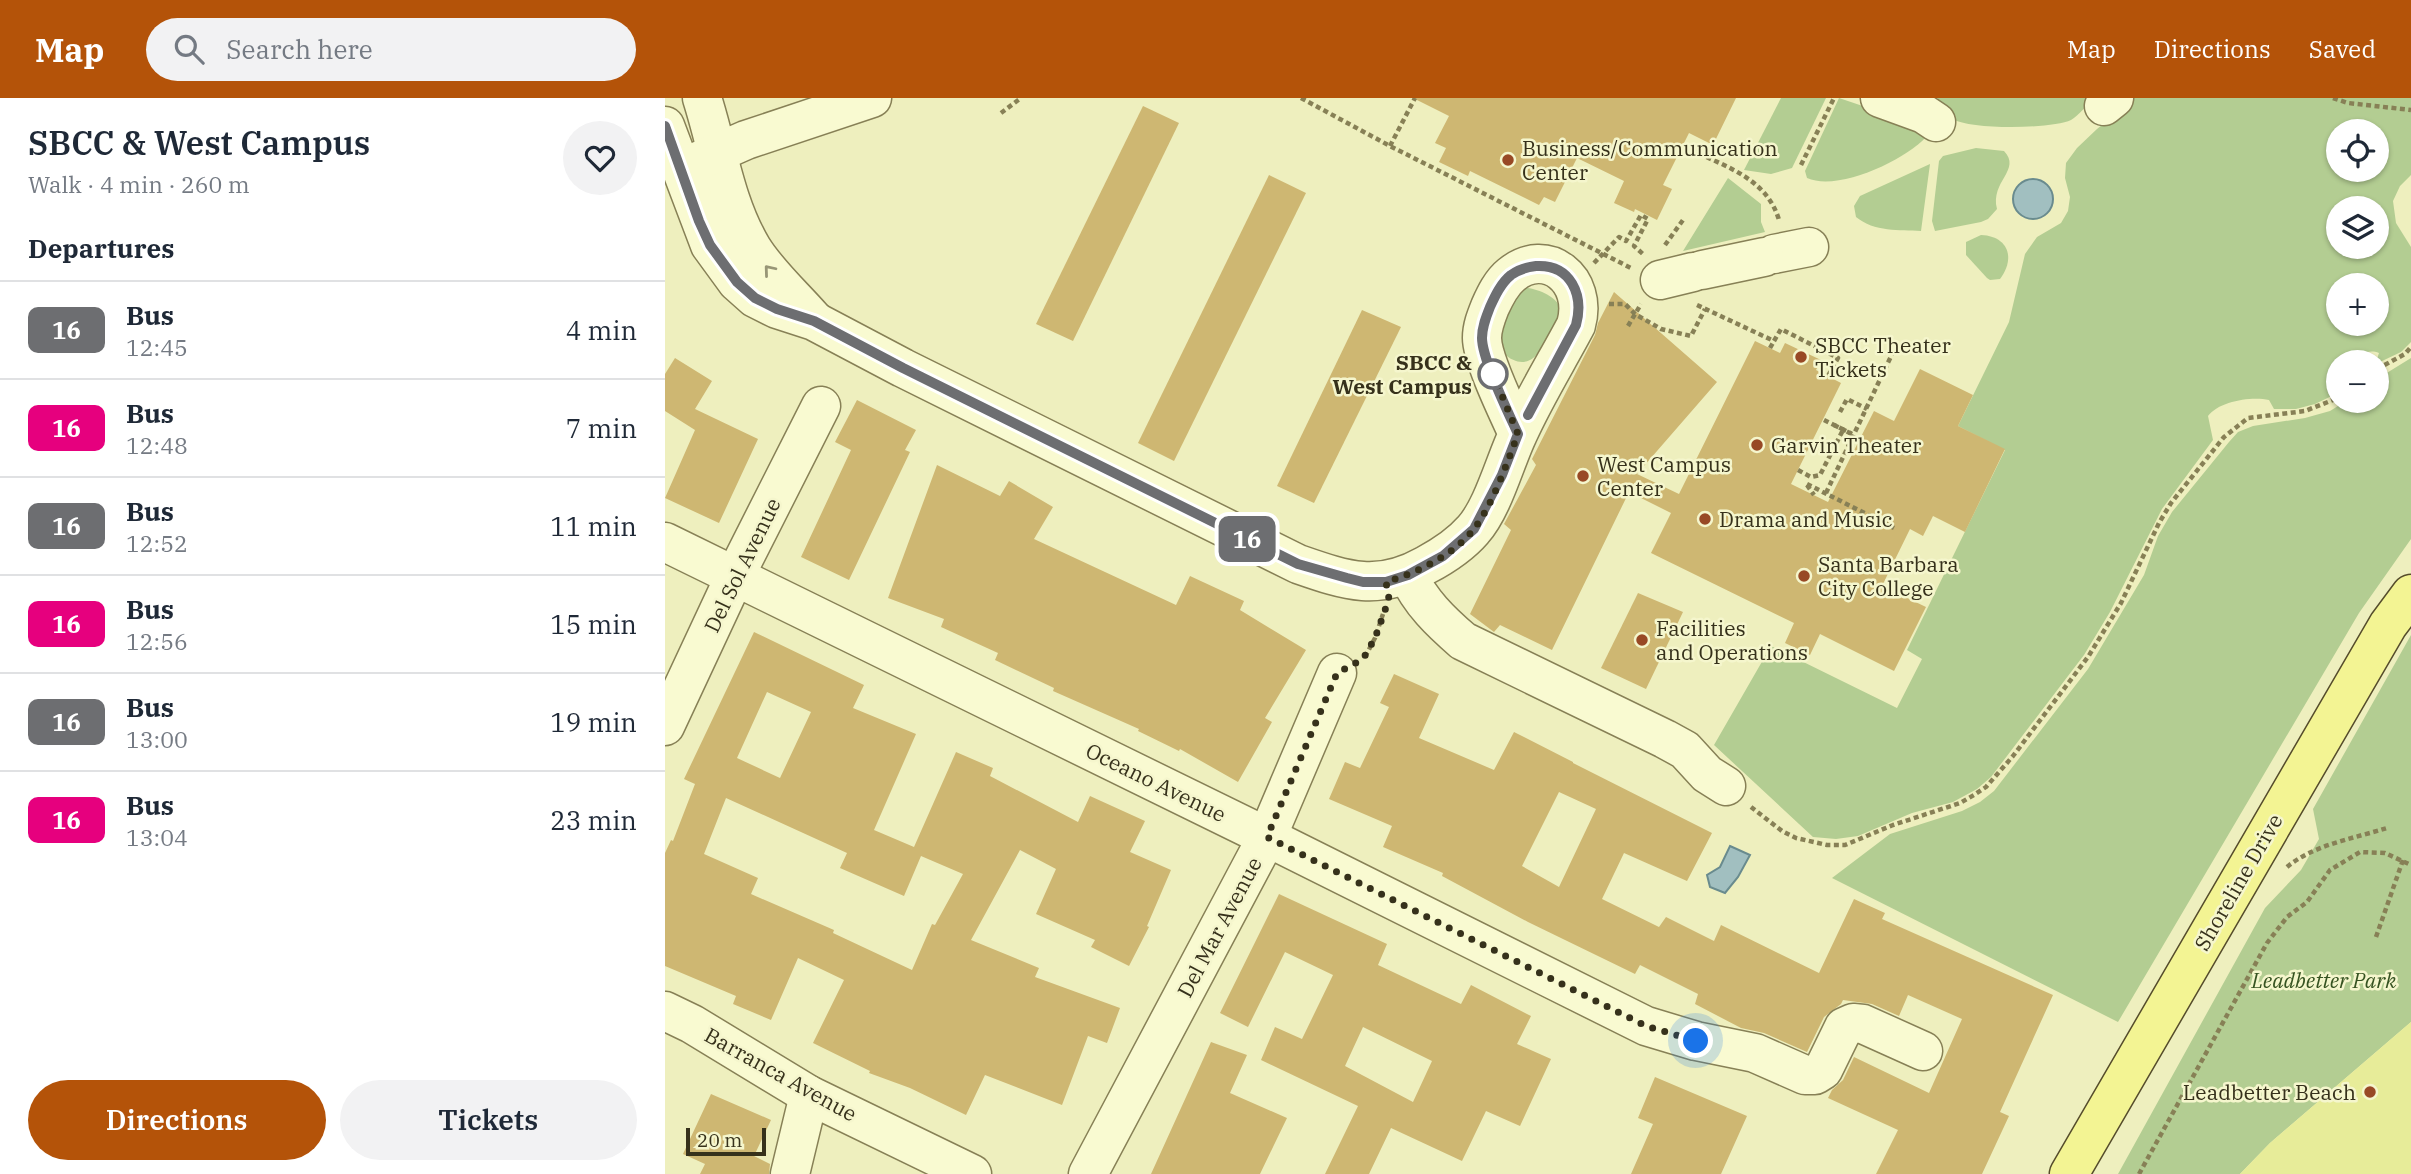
<!DOCTYPE html>
<html lang="en">
<head>
<meta charset="utf-8">
<style>
	body { margin:0; font-family:"IBM Plex Serif",serif; background:#f2f2f3; color:#1f2937; height:100vh; display:flex; flex-direction:column; font-size:26px; white-space:nowrap }
	* { box-sizing:border-box; margin:0 }
	p { font-size:23px; color:#747a83 }
	.icon { flex:none; width:38px; height:38px; fill:none; stroke:currentColor; stroke-width:2; stroke-linecap:round; stroke-linejoin:round }
	.map { position:relative; flex:1; overflow:hidden }
	.sheet { display:flex; flex-direction:column; background:#fff; width:665px }
	.sheet>* { flex:none }
	.badge { padding:0 14px; border-radius:10px; font-size:24px; line-height:46px }
	.buttons { position:absolute; left:1661px; top:21px; display:grid; gap:14px }
	.buttons a { display:grid; place-items:center; width:63px; height:63px; border-radius:50%; background:#fff; box-shadow:0 2px 5px #0004; font-size:35px }
	.scale { position:absolute; left:21px; bottom:18px; width:80px; box-sizing:border-box; padding-left:7px; border:4px solid #36311b; border-top:0; font-size:19px; line-height:24px; white-space:nowrap; color:#36311b; -webkit-text-stroke:5px #f5f6cd; paint-order:stroke }
	.you { position:absolute; width:35px; height:35px; margin:-18px; border:5px solid #fff; border-radius:50%; background:#1a73e8; box-shadow:0 0 0 10px #1a73e833 }
	.map>.badge { position:absolute; translate:-50% -50%; box-shadow:0 0 0 4px #fff }
	h2 { padding:0 28px; font-size:26px; line-height:63px }
	.round { display:grid; place-items:center; flex:none; width:74px; height:74px; border-radius:37px; background:#f2f2f3 }
	.overview { display:flex; align-items:center; justify-content:space-between; height:119px; padding:0 28px }
	h1 { font-size:33px; font-weight:600; line-height:52px }
	.action { display:flex; gap:14px; margin-top:auto; padding:14px 28px }
	.action a { flex:1; height:80px; border-radius:42px; background:#b45309; color:#fff; font-size:28px; font-weight:600; line-height:80px; text-align:center }
	.action a+a { background:#f2f2f3; color:#1f2937 }
	ul { padding:0; list-style:none }
	li { display:flex; align-items:center; gap:21px; height:98px; padding:0 28px; border-top:2px solid #e0e1e3 }
	li div { flex:1 }
	li b { display:block; font-size:26px }
	li em { font-style:normal }
	li .badge { min-width:77px; font-weight:700; text-align:center }
	header { display:flex; align-items:center; gap:42px; box-sizing:border-box; height:98px; padding:0 35px; background:#b45309; color:#fff }
	header strong { font-size:33px }
	nav { display:flex; gap:38px; margin-inline-start:auto; font-size:24px }
	.search { width:490px; height:63px; background:#f2f2f3; display:flex; align-items:center; gap:18px; box-sizing:border-box; padding:0 24px; border-radius:38px; color:#747a83; font-size:26px }
	main { display:flex; flex:1; min-height:0 }
	.map>svg:first-child { display:block }
	.green { fill:#b3cd92; fill-rule:evenodd }
	.sand { fill:#e7ec99 }
	.water { fill:#a1bfc0; stroke:#698b8e; stroke-width:2 }
	.building { fill:#ceb772; fill-rule:evenodd }
	.lines { fill:none; stroke-linecap:round; stroke-linejoin:round }
	.minor-casing { stroke:#878056; stroke-width:41 }
	.major-casing { stroke:#554c2b; stroke-width:41 }
	.path { stroke:#878056; stroke-width:4.5; stroke-dasharray:5 3.5; stroke-linecap:butt }
	.minor { stroke:#f9fad1; stroke-width:38 }
	.major { stroke:#f3f493; stroke-width:38 }
	.path-bridge { stroke:#878056; stroke-width:4.5; stroke-dasharray:5 3.5; stroke-linecap:butt }
	.oneway { stroke:#989676 }
	.line-casing { stroke:#fff; stroke-width:16 }
	.line { stroke:#6d6e71; stroke-width:10 }
	.walk { stroke:#36311b; stroke-width:7; stroke-dasharray:0 12.6 }
	.poi-dot { fill:#984925; stroke:#f5f6cd; stroke-width:2.5 }
	.stop-dot { fill:#fff; stroke:#6d6e71; stroke-width:3.5 }
	.labels { text-anchor:middle; dominant-baseline:central; stroke-width:5; stroke-linejoin:round; paint-order:stroke }
	.poi-label { font-size:21px; fill:#36311b; stroke:#f5f6cd; text-anchor:start }
	.stop-label { font-size:21px; font-weight:bold; fill:#36311b; stroke:#f5f6cd; text-anchor:end }
	.street-label { font-size:21px; fill:#36311b; stroke:#f5f6cd }
	.park-label { font-size:21px; font-style:italic; fill:#365321; stroke:#f5f6cd }
</style>
</head>
<body>
<header>
<strong>Map</strong>
<div class="search"><svg class="icon" aria-label="search" viewBox="0 0 24 24"><circle cx="10" cy="10" r="6"/><path d="M15 15l6 6"/></svg>Search here</div>
<nav><a>Map</a><a>Directions</a><a>Saved</a></nav>
</header>
<main>
<section class="sheet">
<div class="overview"><div><h1>SBCC &amp; West Campus</h1><p>Walk · 4 min · 260 m</p></div><a class="round"><svg class="icon" aria-label="heart" viewBox="0 0 24 24"><path d="M12 20l-8-8c-3-5 5-10 8-4 3-6 11-1 8 4z"/></svg></a></div>
<h2>Departures</h2>
<ul>
<li><span class="badge" style="background:#6d6e71;color:#fff">16</span><div><b>Bus</b><p>12:45</p></div><em>4 min</em></li>
<li><span class="badge" style="background:#e6007e;color:#fff">16</span><div><b>Bus</b><p>12:48</p></div><em>7 min</em></li>
<li><span class="badge" style="background:#6d6e71;color:#fff">16</span><div><b>Bus</b><p>12:52</p></div><em>11 min</em></li>
<li><span class="badge" style="background:#e6007e;color:#fff">16</span><div><b>Bus</b><p>12:56</p></div><em>15 min</em></li>
<li><span class="badge" style="background:#6d6e71;color:#fff">16</span><div><b>Bus</b><p>13:00</p></div><em>19 min</em></li>
<li><span class="badge" style="background:#e6007e;color:#fff">16</span><div><b>Bus</b><p>13:04</p></div><em>23 min</em></li>
</ul>
<div class="action"><a>Directions</a><a>Tickets</a></div>
</section>
<div class="map">
<svg width="1746" height="1076" viewBox="0 0 1746 1076">
	<rect width="100%" height="100%" fill="#eeefbe"/>
	<g class="green">
		<polygon points="1116,0 1161,0 1127,70 1106,76 1079,72"/>
		<path d="M1174,0L1254,27L1261,39C1240,62 1173,94 1142,80L1140,73Z"/>
		<path d="M1273,0H1429C1422,7 1414,17 1406,22C1387,31 1305,32 1288,21C1283,18 1278,11 1273,6Z"/>
		<path d="M1469,0H1746V77L1735,88L1728,103L1731,125L1746,149V244L1736,254L1715,264L1712,261L1714,255C1698,249 1688,264 1673,264V295L1650,306L1631,311H1609L1604,302C1587,298 1554,303 1543,318L1548,342L1497,411L1445,514L1419,557L1326,679L1312,691L1288,704L1247,715L1193,738L1171,741L1148,739L1049,647L1106,548L1232,610L1257,561L1242,552L1340,352L1293,328L1344,224L1360,156L1372,139L1396,125L1403,113L1405,99L1400,80L1401,65L1412,50L1432,31ZM1673,33H1712V72H1673ZM1673,110H1712V149H1673ZM1673,187H1712V226H1673Z"/>
		<path d="M1311,50L1339,53C1357,72 1325,83 1332,111L1323,121L1316,124L1270,133L1267,123L1274,63L1278,58Z"/>
		<path d="M1265,66L1256,133C1235,132 1209,134 1191,119L1189,108L1195,98Z"/>
		<polygon points="1063,80 1096,106 1096,124 1100,134 1018,153"/>
		<path d="M1316,137C1343,138 1351,160 1335,181L1325,182L1322,180L1301,157V144Z"/>
		<path d="M861,190C870,190 891,198 894,208C897,217 890,226 887,234C876,254 863,277 838,255L833,236L852,196Z"/>
		<polygon points="1746,260 1746,441 1694,515 1453,924 1167,780 1225,736 1297,713 1315,704 1329,693 1423,571 1479,477 1493,438 1507,414 1564,344 1573,334 1588,328 1640,320 1665,313 1681,303 1712,303 1712,281"/>
		<polygon points="1746,537 1746,924 1605,1045 1575,1076 1453,1076 1600,810 1636,772 1654,741 1648,711"/>
	</g>
	<polygon class="sand" points="1746,924 1746,1076 1575,1076 1605,1045"/>
	<g class="water">
		<circle cx="1368" cy="101" r="20"/>
		<polygon points="1065,748 1085,757 1073,779 1060,795 1045,789 1042,777 1055,769"/>
	</g>
	<g class="building">
		<polygon points="748,0 1071,0 1048,47 1024,35 998,87 1007,91 992,122 970,111 969,114 949,105 959,83 912,60 890,104 879,99 874,107 805,73 803,78 774,64 781,50 770,45 784,18"/>
		<polygon points="478,8 514,25 408,243 371,226"/>
		<polygon points="604,77 641,95 509,363 473,345"/>
		<polygon points="949,194 1052,284 972,376 1014,396 1090,243 1115,255 1120,245 1156,262 1151,272 1176,285 1126,386 1163,404 1209,313 1229,323 1255,271 1308,297 1293,328 1340,351 1300,434 1268,418 1258,438 1245,431 1217,488 1261,509 1229,573 1155,536 1145,557 1120,545 1129,525 986,455 1006,415 964,394 887,552 835,527 829,534 805,516 846,432 839,426 871,367 867,361 930,237 933,225"/>
		<polygon points="697,212 736,229 649,405 612,388"/>
		<polygon points="10,260 47,283 30,311 93,341 54,425 0,400 30,332 0,313 0,276"/>
		<polygon points="192,302 251,332 240,352 245,354 184,482 136,459 186,352 170,344"/>
		<polygon points="272,367 335,398 344,383 388,409 369,441 511,507 525,478 579,503 575,512 641,552 600,620 607,624 573,684 515,651 514,653 473,633 474,631 388,593 389,590 330,562 333,555 276,529 279,521 223,500"/>
		<polygon points="973,495 1018,514 981,591 936,570"/>
		<path d="M89,534L199,587L188,610L251,636L209,732L249,749L291,654L328,670L325,678L413,724L425,698L480,723L465,754L506,772L482,828L484,829L464,868L426,849L430,842L371,816L391,771L355,752L306,842L374,870L370,879L455,910L442,945L423,938L397,1007L320,977L301,1017L245,990L204,975L205,973L148,945L179,882L133,860L106,922L68,906L71,898L0,868V755L6,742L8,743L30,686L19,681ZM102,594L146,614L115,680L72,660ZM61,700L182,755L175,770L239,798L256,758L298,776L270,827L267,826L247,872L168,835L169,832L86,796L93,780L39,756Z"/>
		<path d="M729,576L774,596L754,640L829,672L849,634L908,664V665L1047,735L1022,783L959,755L937,801L994,829L1001,819L1049,843L1056,827L1154,875L1189,801L1220,815L1217,821L1388,897L1335,1014L1344,1018L1317,1076H1211L1233,1032L1163,1000L1167,992L1178,982L1189,959L1264,995L1297,921L1243,897L1234,918L1207,906L1178,902L1176,906L1159,919L1142,954L1099,935L1076,930L1030,906L1033,896L975,867L970,876L863,824L777,778L778,775L718,749L727,728L664,701L680,664L695,670L724,609L715,605ZM894,694L931,711L894,789L857,768Z"/>
		<path d="M614,796L722,846L713,867L796,906L806,887L866,918L852,946L886,961L855,1028L821,1013L797,1063L726,1030L704,1076H660L693,1008L596,962L610,929L637,941L668,877L620,854L583,929L555,915ZM698,929L767,963L748,1004L680,968Z"/>
		<polygon points="546,944 582,957 565,995 622,1020 595,1076 486,1076"/>
		<polygon points="990,979 1082,1018 1056,1076 966,1076 988,1026 973,1020"/>
		<polygon points="46,996 106,1022 89,1058 105,1066 104,1076 35,1076 40,1066 18,1056"/>
	</g>
	<g class="lines">
		<defs>
			<g id="minor">
				<path d="M37,0C53,50 60,105 87,150C103,176 128,198 148,221"/>
				<polyline points="1215,0 1259,16 1271,24"/>
				<polyline points="1439,8 1449,0"/>
				<path d="M0,28L45,147L72,184L90,200L112,211L149,223L238,270L633,466C682,483 713,494 761,467C778,458 795,447 808,432C828,410 840,363 853,336C870,298 892,263 911,227C924,181 881,148 846,177C836,185 830,198 825,209C821,219 817,229 817,240C817,261 843,314 853,336"/>
				<polyline points="31,64 81,42 207,0"/>
				<polyline points="1109,156 1144,149"/>
				<polyline points="1037,172 1099,159"/>
				<polyline points="995,182 1028,174"/>
				<polyline points="0,444 602,739 981,928 1031,943 1090,955 1140,977 1150,977 1158,972 1179,929 1188,925 1198,926 1258,953"/>
				<path d="M743,477C755,504 776,524 798,543L1000,641L1020,652L1042,676L1061,688"/>
				<polyline points="0,628 70,478 156,308"/>
				<polyline points="0,913 27,926 144,997 307,1076"/>
				<polyline points="125,1076 144,997"/>
				<polyline points="423,1076 602,739 672,575"/>
			</g>
			<polyline id="major" points="1404,1076 1723,527 1746,496"/>
		</defs>
		<use href="#minor" class="minor-casing"/>
		<use href="#major" class="major-casing"/>
		<g class="path">
			<polyline points="636,0 725,48 968,171"/>
			<polyline points="1668,0 1683,5 1746,12"/>
			<polyline points="336,15 356,0"/>
			<polyline points="725,48 750,0"/>
			<path d="M1026,52C1062,69 1102,81 1114,122"/>
			<polyline points="1136,67 1169,0"/>
			<polyline points="1000,147 1018,122"/>
			<polyline points="929,165 954,139 961,143 976,117 983,121 969,148 978,156"/>
			<polyline points="944,206 960,206 970,216 996,231 1026,238 1040,211"/>
			<polyline points="1032,207 1109,243 1116,231 1173,260 1163,278"/>
			<polyline points="963,228 976,206"/>
			<polyline points="1105,250 1109,243"/>
			<polyline points="1712,271 1740,256 1746,249"/>
			<polyline points="1175,314 1182,301 1202,311"/>
			<polyline points="1169,327 1187,336"/>
			<polyline points="1133,372 1146,379 1155,377 1178,332"/>
			<polyline points="1142,386 1229,430"/>
			<polyline points="1142,387 1149,397"/>
			<polyline points="1161,395 1229,252"/>
			<polyline points="700,559 710,540 718,516"/>
			<polyline points="1086,709 1117,733 1131,740 1162,747 1180,747 1228,727 1295,705 1309,697 1321,689 1348,658 1423,559 1456,505 1494,425 1506,405 1559,339 1583,320 1640,313 1673,300"/>
			<path d="M1622,769C1648,747 1690,740 1722,730"/>
			<polyline points="1711,839 1738,762"/>
			<polyline points="1474,1076 1602,845 1622,819 1642,804 1665,772 1695,754 1720,755 1746,767"/>
		</g>
		<use href="#minor" class="minor"/>
		<use href="#major" class="major"/>
		<polyline class="path-bridge" points="1159,322 1187,336"/>
	</g>
	<defs><path id="oneway-chevron" d="M-2-3.5L2.5 0L-2 3.5" fill="none" stroke-width="1.6" stroke-linecap="round" stroke-linejoin="round" transform="scale(1.75)"/></defs>
	<use class="oneway" href="#oneway-chevron" transform="translate(104 172) rotate(-130)"/>
	<g class="lines">
		<defs>
			<path id="line" d="M0,28L34,123L45,147L72,184L90,200L112,211L149,223L238,270L633,466L682,480L698,484H721L743,477L778,458L809,431L837,377L853,336C843,314 817,261 817,240C817,229 821,219 825,209C830,198 836,185 846,177C853,172 862,169 871,168C906,166 919,197 911,227L863,317"/>
		</defs>
		<use href="#line" class="line-casing"/>
		<use href="#line" class="line"/>
		<path class="walk" d="M828,276L853,336C842,365 828,406 809,431C789,457 751,475 721,484L724,501L710,540L698,561L672,575L602,739L981,928L1031,943"/>
	</g>
	<g class="poi-dot">
		<circle cx="843" cy="62" r="7"/>
		<circle cx="1136" cy="259" r="7"/>
		<circle cx="1092" cy="347" r="7"/>
		<circle cx="918" cy="378" r="7"/>
		<circle cx="1040" cy="421" r="7"/>
		<circle cx="1139" cy="478" r="7"/>
		<circle cx="977" cy="542" r="7"/>
		<circle cx="1705" cy="994" r="7"/>
	</g>
	<circle class="stop-dot" cx="828" cy="276" r="14"/>
	<g class="labels">
		<g class="poi-label">
			<text x="857" y="50">Business/Communication<tspan x="857" dy="24">Center</tspan></text>
			<text x="1150" y="247">SBCC Theater<tspan x="1150" dy="24">Tickets</tspan></text>
			<text x="1106" y="347">Garvin Theater</text>
			<text x="932" y="366">West Campus<tspan x="932" dy="24">Center</tspan></text>
			<text x="1054" y="421">Drama and Music</text>
			<text x="1153" y="466">Santa Barbara<tspan x="1153" dy="24">City College</tspan></text>
			<text x="991" y="530">Facilities<tspan x="991" dy="24">and Operations</tspan></text>
			<text x="1691" y="994" text-anchor="end">Leadbetter Beach</text>
		</g>
		<g class="stop-label">
			<text x="807" y="264">SBCC &amp;<tspan x="807" dy="24">West Campus</tspan></text>
		</g>
		<g class="street-label">
			<text transform="translate(77 467) rotate(-64)">Del Sol Avenue</text>
			<text transform="translate(491 684) rotate(26)">Oceano Avenue</text>
			<text transform="translate(1573 784) rotate(-60)">Shoreline Drive</text>
			<text transform="translate(554 829) rotate(-62)">Del Mar Avenue</text>
			<text transform="translate(116 976) rotate(29)">Barranca Avenue</text>
		</g>
		<g class="park-label">
			<text x="1659" y="882">Leadbetter Park</text>
		</g>
	</g>
</svg>
<div class="buttons">
<a><svg class="icon" aria-label="locate" viewBox="0 0 24 24"><circle cx="12" cy="12" r="6"/><path d="M12 2v4M12 18v4M2 12h4M18 12h4"/></svg></a>
<a><svg class="icon" aria-label="layers" viewBox="0 0 24 24"><path d="M12 4l9 5-9 5-9-5zM3 14l9 5 9-5"/></svg></a>
<a>+</a>
<a>−</a>
</div>
<div class="scale">20 m</div>
<div class="you" style="left:1031px;top:943px"></div>
<b class="badge" style="left:582px;top:441px;background:#6d6e71;color:#fff">16</b>
</div>
</main>
</body>
</html>
